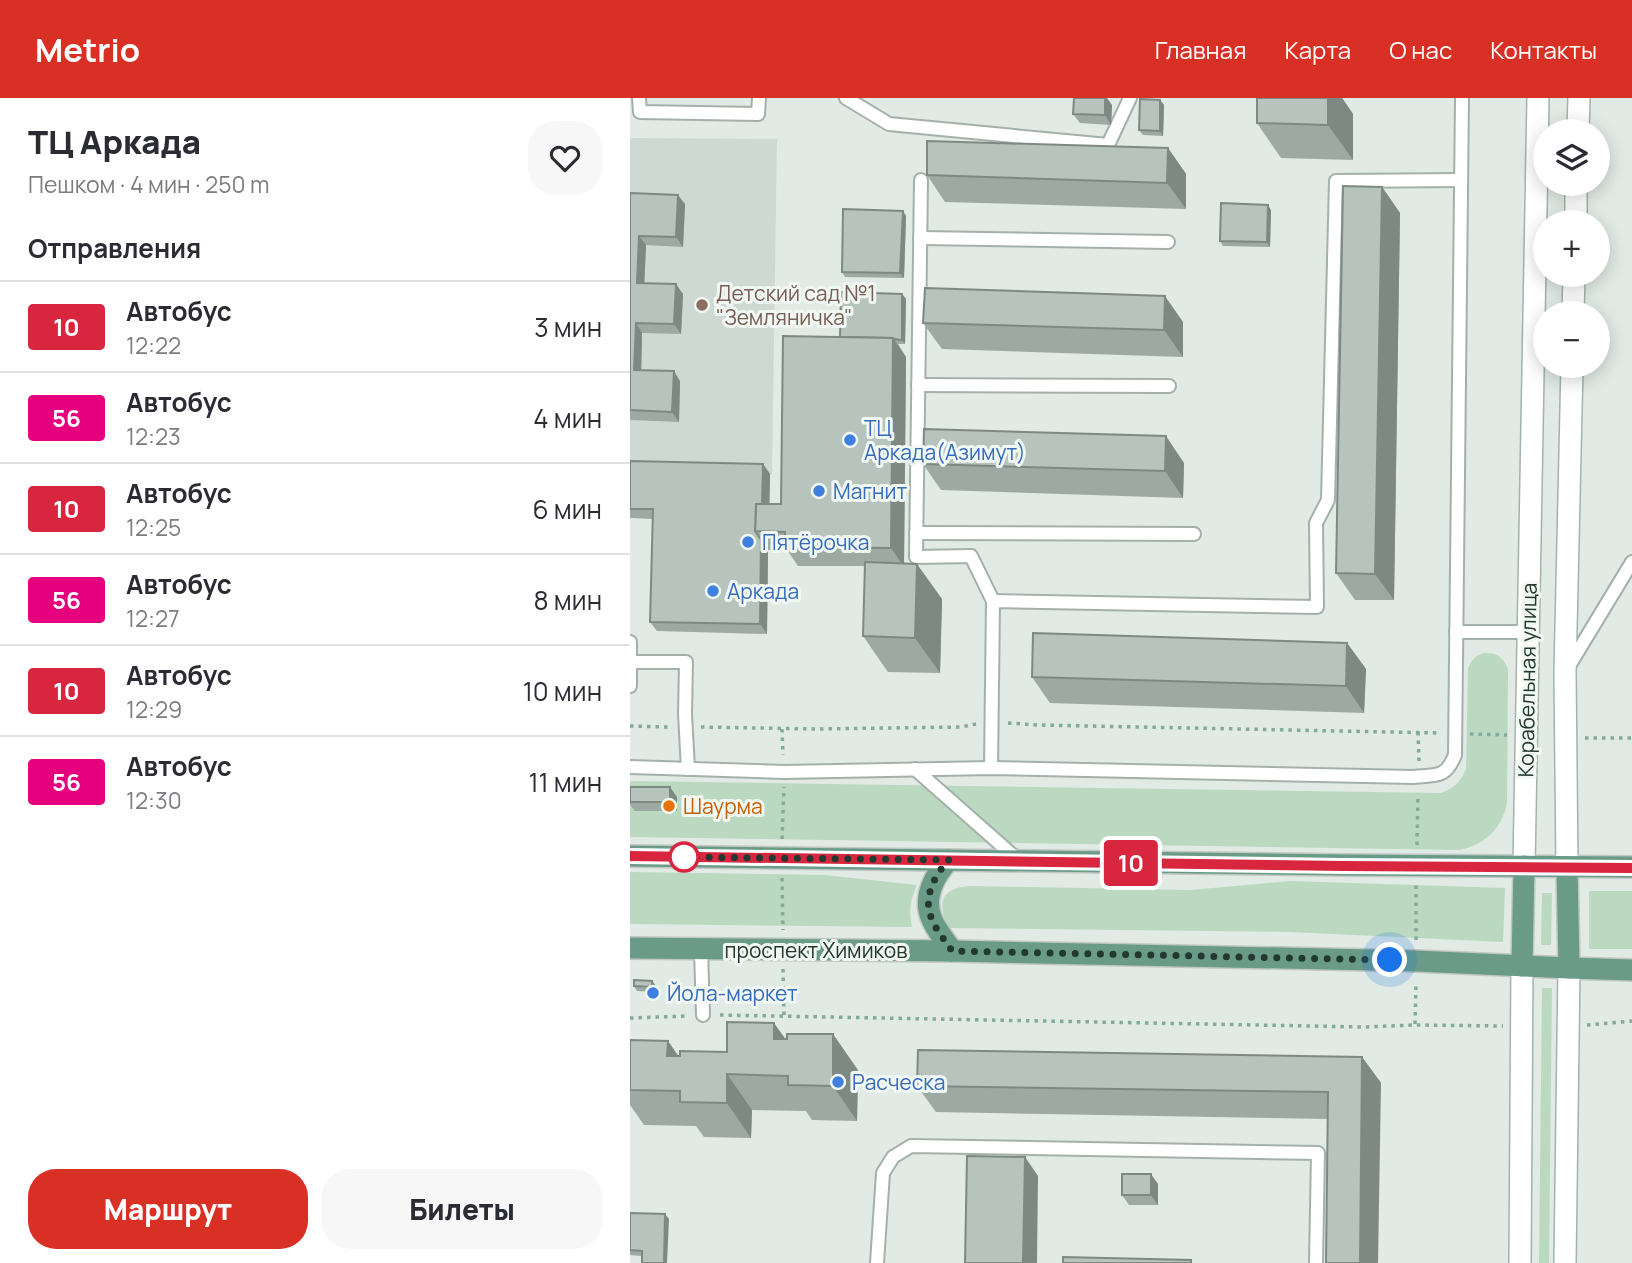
<!DOCTYPE html>
<html lang="ru">
<head>
<meta charset="utf-8">
<style>
	body { margin:0; font-family:Manrope,sans-serif; background:#f7f7f7; color:#2b2b33; height:100vh; display:flex; flex-direction:column; font-size:26px; white-space:nowrap }
	* { box-sizing:border-box; margin:0 }
	p { font-size:23px; color:#7c7c81 }
	.icon { flex:none; width:38px; height:38px; fill:none; stroke:currentColor; stroke-width:2; stroke-linecap:round; stroke-linejoin:round }
	.map { position:relative; flex:1; overflow:hidden }
	.details { display:flex; flex-direction:column; background:#fff; width:630px }
	.details>* { flex:none }
	.badge { padding:0 14px; border-radius:5px; font-size:24px; line-height:46px }
	.controls { position:absolute; left:903px; top:21px; display:grid; gap:14px }
	.controls a { display:grid; place-items:center; width:77px; height:77px; border-radius:50%; background:#fff; box-shadow:0 4px 18px #0003; font-size:35px }
	.you { position:absolute; width:35px; height:35px; margin:-18px; border:5px solid #fff; border-radius:50%; background:#1a73e8; box-shadow:0 0 0 10px #1a73e833 }
	.map>.badge { position:absolute; translate:-50% -50%; box-shadow:0 0 0 4px #fff }
	h2 { padding:0 28px; font-size:26px; line-height:63px }
	.round { display:grid; place-items:center; flex:none; width:74px; height:74px; border-radius:28px; background:#f7f7f7 }
	.summary { display:flex; align-items:center; justify-content:space-between; height:119px; padding:0 28px }
	h1 { font-size:33px; font-weight:800; line-height:52px }
	.button { display:flex; gap:14px; margin-top:auto; padding:14px 28px }
	.button a { flex:1; height:80px; border-radius:28px; background:#d93025; color:#fff; font-size:28px; font-weight:800; line-height:80px; text-align:center }
	.button a+a { background:#f7f7f7; color:#2b2b33 }
	ul { padding:0; list-style:none }
	li { display:flex; align-items:center; gap:21px; height:91px; padding:0 28px; border-top:2px solid #e1e1e2 }
	li div { flex:1 }
	li b { display:block; font-size:26px }
	li em { font-style:normal }
	li .badge { min-width:77px; font-weight:700; text-align:center }
	header { display:flex; align-items:center; gap:42px; box-sizing:border-box; height:98px; padding:0 35px; background:#d93025; color:#fff }
	header strong { font-size:33px }
	nav { display:flex; gap:38px; margin-inline-start:auto; font-size:24px }
	main { display:flex; flex:1; min-height:0 }
	.map>svg:first-child { display:block }
	.built { fill:#cfd9d3 }
	.green { fill:#bbd9c0 }
	.lines { fill:none; stroke-linecap:round; stroke-linejoin:round }
	.service-casing { stroke:#a4b1aa; stroke-width:16 }
	.secondary-casing { stroke:#a1b4ab; stroke-width:24 }
	.primary-casing { stroke:#c1c7c5; stroke-width:24 }
	.path { stroke:#84aa99; stroke-width:3.5; stroke-dasharray:3.5 5; stroke-linecap:butt }
	.service { stroke:#fff; stroke-width:12 }
	.secondary { stroke:#fff; stroke-width:21 }
	.primary { stroke:#699b88; stroke-width:21 }
	.wall { fill:#9da9a3 }
	.shaded-wall { fill:#7f8984 }
	.building { fill:#b6c4bd; stroke:#7f8984; stroke-width:2 }
	.line-casing { stroke:#fff; stroke-width:16 }
	.line { stroke:#d7263d; stroke-width:10 }
	.walk { stroke:#233830; stroke-width:7; stroke-dasharray:0 12.6 }
	.education-dot { fill:#8d6e63; stroke:#f1f7f3; stroke-width:2.5 }
	.shop-dot { fill:#3f7fe0; stroke:#f1f7f3; stroke-width:2.5 }
	.food-dot { fill:#e8710a; stroke:#f1f7f3; stroke-width:2.5 }
	.stop-dot { fill:#fff; stroke:#d7263d; stroke-width:3.5 }
	.labels { text-anchor:middle; dominant-baseline:central; stroke-width:6; stroke-linejoin:round; paint-order:stroke }
	.education-label { font-size:21px; fill:#785e54; stroke:#f1f7f3; text-anchor:start }
	.shop-label { font-size:21px; fill:#366cbe; stroke:#f1f7f3; text-anchor:start }
	.street-label { font-size:21px; fill:#233830; stroke:#f1f7f3 }
	.food-label { font-size:21px; fill:#c56008; stroke:#f1f7f3; text-anchor:start }
</style>
</head>
<body>
<header>
<strong>Metrio</strong>
<nav><a>Главная</a><a>Карта</a><a>О нас</a><a>Контакты</a></nav>
</header>
<main>
<section class="details">
<div class="summary"><div><h1>ТЦ Аркада</h1><p>Пешком · 4 мин · 250 m</p></div><a class="round"><svg class="icon" aria-label="heart" viewBox="0 0 24 24"><path d="M12 20l-8-8c-3-5 5-10 8-4 3-6 11-1 8 4z"/></svg></a></div>
<h2>Отправления</h2>
<ul>
<li><span class="badge" style="background:#d7263d;color:#fff">10</span><div><b>Автобус</b><p>12:22</p></div><em>3 мин</em></li>
<li><span class="badge" style="background:#e6007e;color:#fff">56</span><div><b>Автобус</b><p>12:23</p></div><em>4 мин</em></li>
<li><span class="badge" style="background:#d7263d;color:#fff">10</span><div><b>Автобус</b><p>12:25</p></div><em>6 мин</em></li>
<li><span class="badge" style="background:#e6007e;color:#fff">56</span><div><b>Автобус</b><p>12:27</p></div><em>8 мин</em></li>
<li><span class="badge" style="background:#d7263d;color:#fff">10</span><div><b>Автобус</b><p>12:29</p></div><em>10 мин</em></li>
<li><span class="badge" style="background:#e6007e;color:#fff">56</span><div><b>Автобус</b><p>12:30</p></div><em>11 мин</em></li>
</ul>
<div class="button"><a>Маршрут</a><a>Билеты</a></div>
</section>
<div class="map">
<svg width="1002" height="1165" viewBox="0 0 1002 1165">
	<rect width="100%" height="100%" fill="#e1eae4"/>
	<polygon class="built" points="2,40 147,41 142,376 0,372 0,42"/>
	<g class="green">
		<path d="M854,555C867,554 874,560 878,571L877,705C872,730 856,746 830,752L0,739V683L811,695C824,691 831,683 836,671L838,571C841,562 846,557 854,555Z"/>
		<path d="M0,774L195,777L287,787C280,802 279,813 282,829L0,826Z"/>
		<path d="M661,783L875,790L873,844L660,834L318,830C308,806 309,791 339,788L560,792Z"/>
		<rect x="959" y="793" width="43" height="58"/>
		<polygon points="912,795 922,795 921,847 911,847"/>
		<polygon points="912,890 922,890 919,1165 909,1165"/>
	</g>
	<g class="lines">
		<defs>
			<g id="service">
				<polyline points="9,0 10,14 128,16 129,0"/>
				<polyline points="216,0 259,26 478,47 500,0"/>
				<polyline points="291,82 286,459 341,458 363,503"/>
				<polyline points="290,140 538,144"/>
				<polyline points="288,287 539,288"/>
				<polyline points="286,435 564,436"/>
				<polyline points="826,534 898,534"/>
				<polyline points="0,544 0,588"/>
				<polyline points="1,564 56,564 55,616 58,671"/>
				<polyline points="939,568 1002,464"/>
				<path d="M0,669L154,674L361,670L783,679C805,676 815,682 825,657L832,0"/>
				<polyline points="361,670 363,503 687,509 686,425 698,402 706,83 831,82"/>
				<polyline points="285,671 387,761"/>
				<polyline points="71,852 73,917"/>
				<polyline points="247,1165 253,1075 263,1059 281,1048 688,1055 686,1165"/>
			</g>
			<g id="secondary">
				<polyline points="948,33 949,0"/>
				<polyline points="946,124 946,86"/>
				<polyline points="943,215 944,177"/>
				<polyline points="894,768 908,0"/>
				<polyline points="937,769 935,574 942,268"/>
				<polyline points="890,1165 892,868"/>
				<polyline points="935,1165 939,870"/>
			</g>
			<g id="primary">
				<polyline points="0,758 714,767 1002,769"/>
				<path d="M319,762C305,776 293,799 301,819C305,831 315,842 322,853"/>
				<polyline points="937,769 939,870"/>
				<polyline points="0,850 322,853 786,863 939,870 1002,872"/>
				<polyline points="892,868 894,768"/>
			</g>
		</defs>
		<use href="#service" class="service-casing"/>
		<use href="#secondary" class="secondary-casing"/>
		<use href="#primary" class="primary-casing"/>
		<g class="path">
			<polyline points="378,625 408,627 811,635"/>
			<polyline points="0,628 38,629"/>
			<polyline points="71,629 186,631 331,629 346,626"/>
			<polyline points="152,631 153,657"/>
			<polyline points="788,634 789,663"/>
			<polyline points="840,636 877,637"/>
			<polyline points="955,640 1002,640"/>
			<polyline points="152,741 154,689"/>
			<polyline points="787,747 788,696"/>
			<polyline points="152,780 153,832"/>
			<polyline points="786,842 786,787"/>
			<polyline points="153,871 154,918"/>
			<polyline points="90,917 734,929 785,927 873,928"/>
			<polyline points="0,920 57,918"/>
			<polyline points="785,926 786,885"/>
			<polyline points="957,927 1002,923"/>
		</g>
		<use href="#service" class="service"/>
		<use href="#secondary" class="secondary"/>
		<use href="#primary" class="primary"/>
	</g>
	<g class="wall">
		<polygon points="627,0 712,0 723,16 723,62 651,60 627,25"/>
		<polygon points="530,2 534,7 533,38 513,37 509,32"/>
		<polygon points="482,7 481,27 450,25 443,16"/>
		<polygon points="538,50 556,76 556,111 315,104 297,77"/>
		<polygon points="752,89 770,115 764,502 725,502 706,475"/>
		<polygon points="0,95 55,106 53,149 16,147 14,185 53,196 51,236 12,235 11,272 50,283 49,324 0,322"/>
		<polygon points="641,112 640,149 593,148 590,143"/>
		<polygon points="273,113 276,118 274,180 215,179 212,174"/>
		<polygon points="272,196 276,201 275,246 268,246 276,259 274,465 312,501 310,575 258,574 233,538 235,468 168,468 157,452 138,452 137,536 27,533 20,524 23,421 0,420 0,363 133,366 140,376 139,406 151,406 210,239"/>
		<polygon points="553,224 553,259 312,251 293,225"/>
		<polygon points="554,365 553,400 311,392 293,366"/>
		<polygon points="717,545 736,571 734,615 420,605 402,579"/>
		<polygon points="0,689 47,699 47,713 5,713 0,707"/>
		<polygon points="22,883 26,888 26,894 7,893 4,888"/>
		<polygon points="155,941 228,972 227,1023 182,1022 176,1013 122,1012 121,1040 74,1039 66,1028 14,1027 0,1007 0,942 38,943 48,958 97,954"/>
		<polygon points="732,959 751,985 698,1021 306,1014 287,988"/>
		<polygon points="528,1086 528,1107 499,1107 492,1097"/>
		<polygon points="0,1115 39,1121 12,1158 0,1157"/>
	</g>
	<g class="shaded-wall">
		<polygon points="475,0 477,0 482,7 481,27 475,17"/>
		<polygon points="698,0 712,0 723,16 723,62 698,27"/>
		<polygon points="530,2 534,7 533,38 530,33"/>
		<polygon points="538,50 556,76 556,111 537,85"/>
		<polygon points="752,89 770,115 764,502 745,476"/>
		<polygon points="48,97 55,106 53,149 46,139"/>
		<polygon points="638,107 641,112 640,149 637,144"/>
		<polygon points="273,113 276,118 274,180 270,175"/>
		<polygon points="9,138 16,147 14,194 7,185"/>
		<polygon points="46,186 53,196 51,236 44,226"/>
		<polygon points="272,196 276,201 275,246 272,242"/>
		<polygon points="535,198 553,224 553,259 534,232"/>
		<polygon points="6,225 12,235 11,282 4,272"/>
		<polygon points="263,240 276,259 274,469 261,450"/>
		<polygon points="44,273 50,283 49,324 42,314"/>
		<polygon points="536,338 554,365 553,400 535,373"/>
		<polygon points="133,366 140,376 139,434 132,433"/>
		<polygon points="131,442 138,452 137,536 130,526"/>
		<polygon points="287,466 312,501 310,575 285,540"/>
		<polygon points="717,545 736,571 734,615 716,588"/>
		<polygon points="40,689 47,699 47,713 40,704"/>
		<polygon points="22,883 26,888 26,894 22,889"/>
		<polygon points="144,925 169,960 144,941"/>
		<polygon points="203,936 228,972 227,1023 203,988"/>
		<polygon points="38,943 62,978 37,958"/>
		<polygon points="732,959 751,985 748,1165 730,1165"/>
		<polygon points="97,976 122,1012 121,1040 97,1005"/>
		<polygon points="395,1059 408,1078 407,1165 393,1165"/>
		<polygon points="521,1076 528,1086 528,1107 521,1097"/>
		<polygon points="35,1116 39,1121 37,1165 34,1165"/>
	</g>
	<g class="building">
		<polygon points="444,0 475,0 475,17 443,16"/>
		<polygon points="627,0 698,0 698,27 627,25"/>
		<polygon points="510,1 530,2 530,33 509,32"/>
		<polygon points="297,43 538,50 537,85 297,77"/>
		<polygon points="713,88 752,89 745,476 706,475"/>
		<polygon points="0,95 48,97 46,139 9,138 7,185 46,186 44,226 6,225 4,272 44,273 42,314 0,312"/>
		<polygon points="591,105 638,107 637,144 590,143"/>
		<polygon points="213,111 273,113 270,175 212,174"/>
		<polygon points="295,190 535,198 534,232 293,225"/>
		<polygon points="211,194 272,196 272,242 263,241 263,240 210,239"/>
		<polygon points="153,238 263,240 261,450 155,449 155,434 125,433 126,406 151,406"/>
		<polygon points="294,331 536,338 535,373 293,366"/>
		<polygon points="0,363 133,366 132,406 126,406 125,433 131,442 130,526 20,524 23,411 0,411"/>
		<polygon points="235,464 287,466 285,540 233,538"/>
		<polygon points="403,535 717,545 716,588 402,579"/>
		<rect x="0" y="689" width="40" height="15"/>
		<polygon points="4,882 22,883 22,889 4,888"/>
		<polygon points="97,924 144,925 144,941 157,941 157,936 203,936 203,988 158,987 158,978 97,976 97,1005 50,1004 50,993 0,992 0,942 38,943 37,958 50,958 50,953 97,954"/>
		<polygon points="288,952 732,959 730,1165 696,1165 698,994 287,988"/>
		<polygon points="337,1058 395,1059 393,1165 335,1165"/>
		<rect x="492" y="1076" width="29" height="21"/>
		<polygon points="0,1115 35,1116 34,1165 12,1165 12,1153 0,1152"/>
		<polygon points="433,1159 561,1162 561,1165 433,1165"/>
	</g>
	<g class="lines">
		<defs>
			<polyline id="line" points="0,758 714,768 1002,770"/>
		</defs>
		<use href="#line" class="line-casing"/>
		<use href="#line" class="line"/>
		<path class="walk" d="M54,759L319,762C305,776 293,799 301,819C305,831 315,842 322,853L760,862"/>
	</g>
	<circle class="education-dot" cx="72" cy="207" r="7"/>
	<g class="shop-dot">
		<circle cx="220" cy="342" r="7"/>
		<circle cx="189" cy="393" r="7"/>
		<circle cx="118" cy="444" r="7"/>
		<circle cx="83" cy="493" r="7"/>
		<circle cx="23" cy="895" r="7"/>
		<circle cx="208" cy="984" r="7"/>
	</g>
	<circle class="food-dot" cx="39" cy="708" r="7"/>
	<circle class="stop-dot" cx="54" cy="759" r="14"/>
	<g class="labels">
		<g class="education-label">
			<text x="86" y="195">Детский сад №1<tspan x="86" dy="24">"Земляничка"</tspan></text>
		</g>
		<g class="shop-label">
			<text x="234" y="330">ТЦ<tspan x="234" dy="24">Аркада(Азимут)</tspan></text>
			<text x="203" y="393">Магнит</text>
			<text x="132" y="444">Пятёрочка</text>
			<text x="97" y="493">Аркада</text>
			<text x="37" y="895">Йола-маркет</text>
			<text x="222" y="984">Расческа</text>
		</g>
		<g class="street-label">
			<text transform="translate(897 582) rotate(-89)">Корабельная улица</text>
			<text x="186" y="852">проспект Химиков</text>
		</g>
		<g class="food-label">
			<text x="53" y="708">Шаурма</text>
		</g>
	</g>
</svg>
<div class="controls">
<a><svg class="icon" aria-label="layers" viewBox="0 0 24 24"><path d="M12 4l9 5-9 5-9-5zM3 14l9 5 9-5"/></svg></a>
<a>+</a>
<a>−</a>
</div>
<div class="you" style="left:760px;top:862px"></div>
<b class="badge" style="left:501px;top:765px;background:#d7263d;color:#fff">10</b>
</div>
</main>
</body>
</html>
